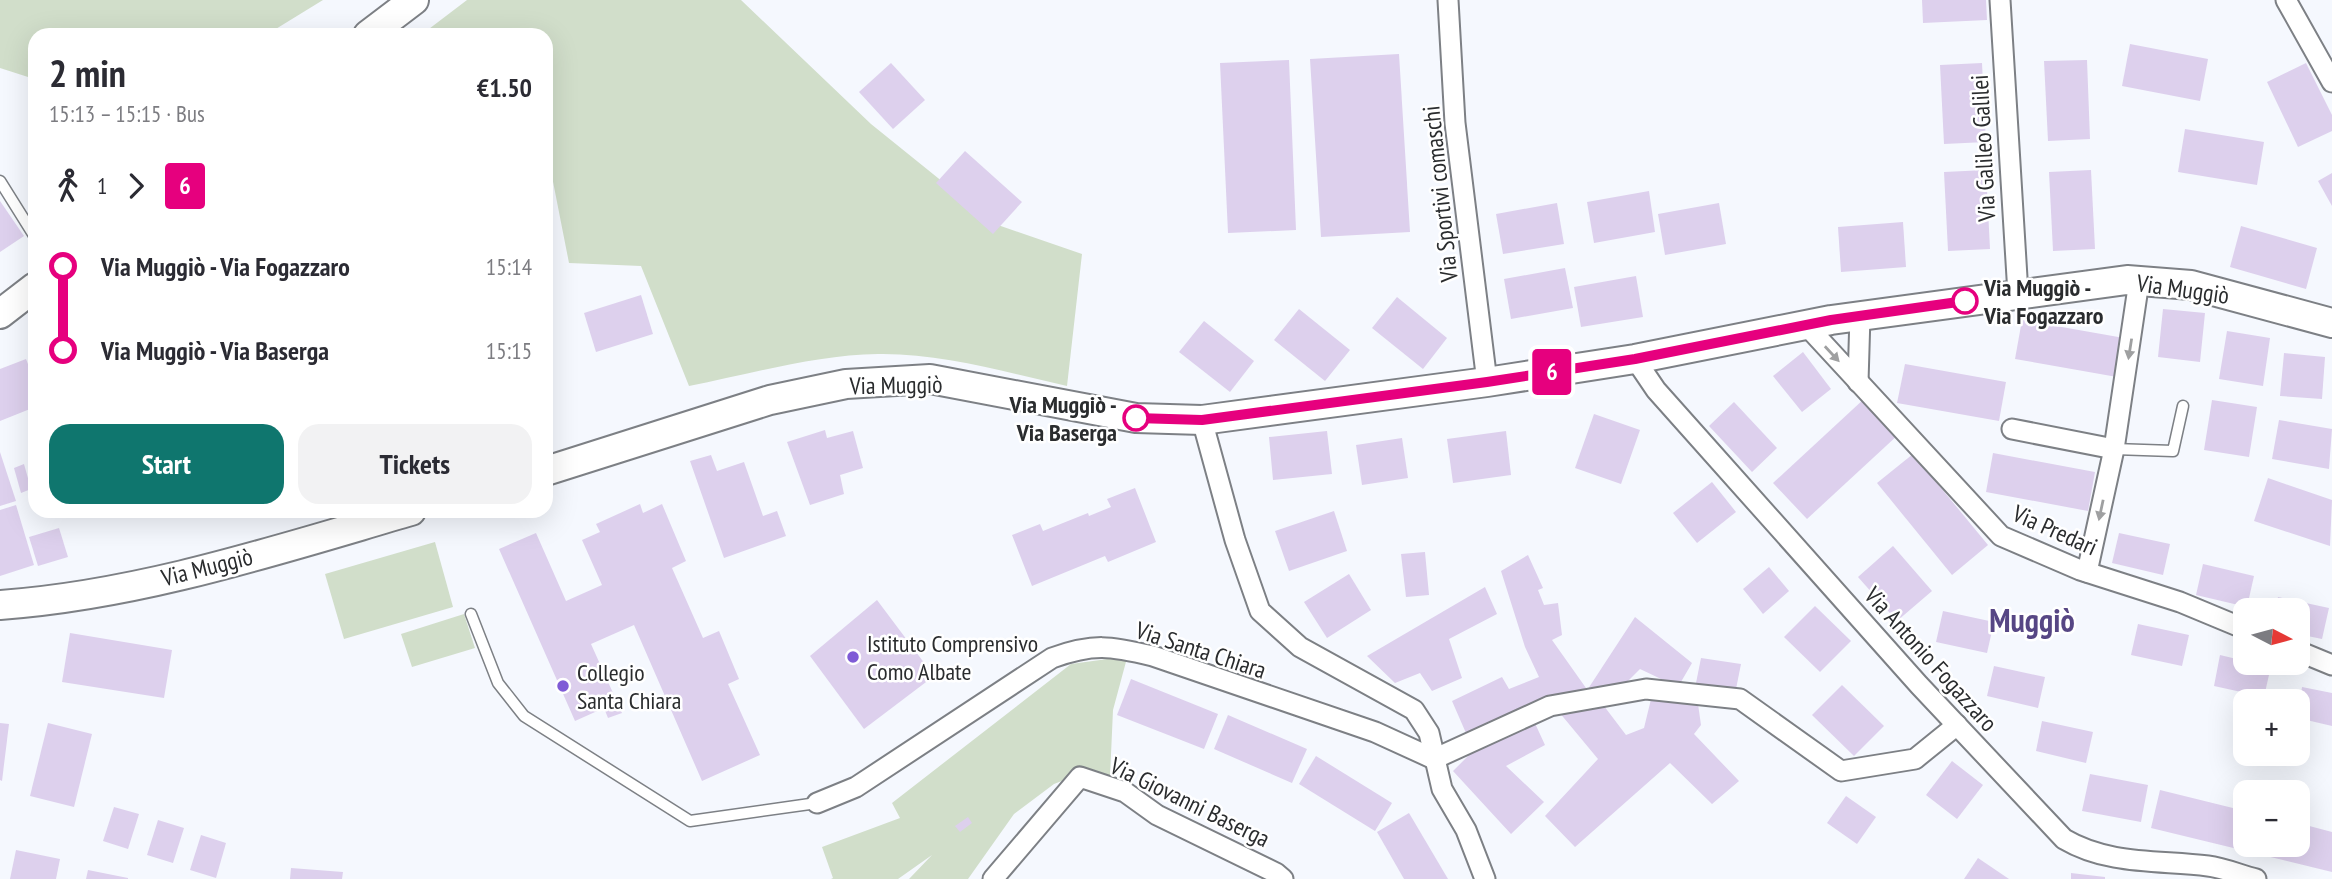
<!DOCTYPE html>
<html lang="en">
<head>
<meta charset="utf-8">
<style>
	body { margin:0; font-family:"PT Sans Narrow",sans-serif; background:#f2f2f3; color:#2b2b33; height:100vh; display:flex; flex-direction:column; font-size:26px; white-space:nowrap }
	* { box-sizing:border-box; margin:0 }
	p { font-size:23px; color:#7c7c81 }
	.icon { flex:none; width:38px; height:38px; fill:none; stroke:currentColor; stroke-width:2; stroke-linecap:round; stroke-linejoin:round }
	.map { position:relative; flex:1; overflow:hidden }
	.sheet { position:absolute; left:28px; top:28px; width:525px; height:490px; display:flex; flex-direction:column; background:#fff; border-radius:21px; box-shadow:0 7px 28px #0002 }
	.sheet>* { flex:none }
	.badge { padding:0 14px; border-radius:5px; font-size:24px; line-height:46px }
	.needle { width:46px; rotate:96deg }
	.tools { position:absolute; left:2233px; top:598px; display:grid; gap:14px }
	.tools a { display:grid; place-items:center; width:77px; height:77px; border-radius:14px; background:#fff; box-shadow:0 7px 28px #0002; font-size:35px }
	.map>.badge { position:absolute; translate:-50% -50%; box-shadow:0 0 0 4px #fff }
	.legs { display:flex; align-items:center; gap:10px; height:77px; padding:0 21px; font-size:23px }
	.legs p { margin-inline-start:auto }
	.summary { display:flex; align-items:center; justify-content:space-between; height:119px; padding:0 21px }
	h1 { font-size:38px; font-weight:800; line-height:52px }
	.cta { display:flex; gap:14px; margin-top:auto; padding:14px 21px }
	.cta a { flex:1; height:80px; border-radius:21px; background:#0f766e; color:#fff; font-size:28px; font-weight:800; line-height:80px; text-align:center }
	.cta a+a { background:#f2f2f3; color:#2b2b33 }
	ul { padding:0 21px; list-style:none }
	li { display:flex; align-items:center; gap:24px; height:84px; font-size:26px }
	li i { display:grid; place-items:center; width:10px; height:100%; margin:0 9px; background:currentColor }
	li i::after { content:''; width:18px; height:18px; margin:-9px; border:5px solid; border-radius:50%; background:#fff }
	li p { margin-inline-start:auto }
	li:first-child i { background:linear-gradient(#0000 50%,currentColor 0) }
	li:last-child i { background:linear-gradient(currentColor 50%,#0000 0) }
	.map>svg:first-child { display:block }
	.green { fill:#d1deca }
	.building { fill:#ddd0ed }
	.lines { fill:none; stroke-linecap:round; stroke-linejoin:round }
	.lane-casing { stroke:#7d8085; stroke-width:13 }
	.street-casing { stroke:#7d8085; stroke-width:23 }
	.secondary-casing { stroke:#7d8085; stroke-width:32 }
	.lane { stroke:#fff; stroke-width:10 }
	.street { stroke:#fff; stroke-width:19 }
	.secondary { stroke:#fff; stroke-width:28 }
	.oneway { fill:#9fa0a1 }
	.line-1-casing { stroke:#fff; stroke-width:16 }
	.line-1 { stroke:#e6007e; stroke-width:10 }
	.stop-1-dot { fill:#fff; stroke:#e6007e; stroke-width:3.5 }
	.poi-dot { fill:#7f5bd6; stroke:#fff; stroke-width:2.5 }
	.labels { text-anchor:middle; dominant-baseline:central; stroke-width:5; stroke-linejoin:round; paint-order:stroke }
	.street-label { font-size:24px; fill:#2a2c2e; stroke:#fff }
	.stop-label { font-size:24px; font-weight:bold; fill:#2a2c2e; stroke:#fff; text-anchor:start }
	.poi-label { font-size:24px; fill:#2a2c2e; stroke:#fff; text-anchor:start }
	.district-label { font-size:32px; font-weight:bold; fill:#564684; stroke:#fff }
</style>
</head>
<body>
<div class="map">
<svg width="2332" height="879" viewBox="0 0 2332 879">
	<rect width="100%" height="100%" fill="#f5f8fe"/>
	<g class="green">
		<polygon points="0,0 323,0 266,35 35,35 35,76 28,77 0,68"/>
		<path d="M467,0H741L871,124L995,224L1082,254L1067,386C1005,372 941,353 878,354C815,355 750,374 689,386L641,266L569,263L546,146V35H421Z"/>
		<polygon points="435,542 453,607 344,639 325,574"/>
		<polygon points="464,614 475,648 412,667 401,634"/>
		<polygon points="1122,657 1127,658 1113,710 1110,777 1087,771 1054,784 1014,814 968,879 909,879 932,855 898,879 831,879 833,878 822,847 900,818 892,803 1071,664"/>
	</g>
	<g class="building">
		<polygon points="1922,0 1986,0 1987,20 1923,23"/>
		<polygon points="2130,44 2208,59 2200,101 2122,86"/>
		<polygon points="1399,54 1410,232 1321,237 1310,59"/>
		<polygon points="1289,60 1296,230 1228,233 1220,63"/>
		<polygon points="2087,60 2090,139 2048,141 2044,61"/>
		<polygon points="891,63 925,100 893,129 859,92"/>
		<polygon points="1982,63 1986,142 1944,144 1940,65"/>
		<polygon points="2306,63 2332,115 2332,131 2298,147 2267,82"/>
		<polygon points="2185,129 2264,142 2257,185 2178,172"/>
		<polygon points="965,151 1022,202 993,234 936,183"/>
		<polygon points="1986,170 1990,249 1948,251 1944,172"/>
		<polygon points="2091,170 2095,249 2053,251 2049,172"/>
		<polygon points="2332,173 2332,206 2318,181"/>
		<polygon points="1649,191 1655,232 1594,243 1587,202"/>
		<polygon points="0,201 24,236 0,252"/>
		<polygon points="1557,203 1564,244 1503,254 1496,214"/>
		<polygon points="1719,203 1726,244 1665,255 1658,214"/>
		<polygon points="1903,222 1906,267 1841,272 1838,227"/>
		<polygon points="2241,226 2317,248 2306,289 2230,267"/>
		<polygon points="1565,268 1573,308 1511,319 1504,279"/>
		<polygon points="1636,276 1643,317 1581,327 1574,287"/>
		<polygon points="641,295 653,334 596,352 584,313"/>
		<polygon points="1397,297 1447,338 1423,369 1372,328"/>
		<polygon points="1299,309 1350,350 1325,381 1274,340"/>
		<polygon points="2163,309 2205,313 2200,362 2158,357"/>
		<polygon points="2022,320 2124,338 2117,377 2015,359"/>
		<polygon points="1204,321 1254,361 1230,392 1179,352"/>
		<polygon points="2227,331 2270,338 2263,386 2219,379"/>
		<polygon points="1803,352 1831,389 1802,412 1773,376"/>
		<polygon points="2284,353 2325,357 2322,399 2280,396"/>
		<polygon points="26,359 35,382 35,407 0,421 0,369"/>
		<polygon points="1905,364 2006,382 1999,421 1897,403"/>
		<polygon points="1865,398 1899,434 1807,519 1773,483"/>
		<polygon points="2212,400 2257,407 2249,457 2204,450"/>
		<polygon points="1734,402 1777,448 1752,472 1709,426"/>
		<polygon points="1594,414 1640,430 1621,484 1575,468"/>
		<polygon points="2279,420 2332,429 2329,469 2272,459"/>
		<polygon points="825,430 827,438 853,431 863,468 840,475 844,494 810,505 787,442"/>
		<polygon points="1327,431 1332,474 1273,480 1269,437"/>
		<polygon points="1506,431 1511,475 1453,483 1447,439"/>
		<polygon points="1402,438 1408,478 1362,485 1356,445"/>
		<polygon points="0,452 16,501 0,506"/>
		<polygon points="1993,453 2095,472 2088,511 1986,492"/>
		<polygon points="1913,454 1988,545 1952,575 1877,483"/>
		<polygon points="711,455 717,471 744,462 763,516 777,511 786,536 724,558 690,461"/>
		<polygon points="24,464 31,489 21,493 14,468"/>
		<polygon points="2268,478 2332,500 2330,546 2254,521"/>
		<polygon points="1712,482 1736,512 1697,543 1673,513"/>
		<polygon points="1135,488 1156,542 1108,562 1105,556 1032,586 1012,535 1040,524 1043,531 1088,513 1089,516 1111,507 1107,499"/>
		<polygon points="640,504 643,513 662,504 686,561 672,568 703,638 719,631 739,679 728,684 760,755 702,781 634,625 591,644 622,713 608,718 604,708 575,721 499,549 536,533 566,601 602,585 582,540 600,532 596,524"/>
		<polygon points="16,505 34,565 0,576 0,510"/>
		<polygon points="1334,511 1347,551 1289,571 1275,531"/>
		<polygon points="59,528 68,557 38,566 29,537"/>
		<polygon points="2119,533 2170,544 2163,575 2112,563"/>
		<polygon points="1893,546 1932,591 1897,621 1858,577"/>
		<polygon points="1425,552 1429,595 1406,597 1401,554"/>
		<polygon points="1528,555 1543,588 1538,590 1544,605 1558,603 1562,635 1552,640 1586,688 1469,740 1452,701 1502,677 1509,689 1539,677 1525,647 1501,571"/>
		<polygon points="2203,564 2254,576 2247,607 2196,595"/>
		<polygon points="1769,567 1789,591 1763,614 1743,589"/>
		<polygon points="1349,574 1371,610 1327,638 1304,602"/>
		<polygon points="1485,587 1497,614 1449,639 1462,678 1432,691 1420,673 1395,683 1367,656"/>
		<polygon points="2278,597 2329,608 2322,639 2298,634 2298,611 2275,611"/>
		<polygon points="877,600 934,676 864,729 810,656"/>
		<polygon points="1815,606 1851,641 1820,672 1784,637"/>
		<polygon points="1943,611 1994,622 1987,653 1936,642"/>
		<polygon points="1635,617 1692,663 1678,687 1640,669 1620,689 1584,695"/>
		<polygon points="2138,624 2189,635 2182,666 2131,655"/>
		<polygon points="70,633 172,650 164,698 62,682"/>
		<polygon points="2220,655 2245,661 2245,663 2271,666 2264,697 2214,686"/>
		<polygon points="1701,658 1741,664 1735,694 1695,688"/>
		<polygon points="1994,666 2045,677 2038,708 1987,696"/>
		<polygon points="1131,679 1218,714 1204,749 1117,715"/>
		<polygon points="1842,685 1884,726 1854,756 1812,715"/>
		<polygon points="2302,687 2332,693 2332,726 2298,718"/>
		<polygon points="1653,691 1697,697 1701,725 1694,734 1739,781 1712,804 1670,763 1575,847 1545,816 1598,759 1554,706 1604,706 1626,735 1644,728"/>
		<polygon points="1228,715 1307,749 1292,783 1214,749"/>
		<polygon points="1533,719 1545,745 1506,766 1544,802 1511,834 1453,771 1475,749"/>
		<polygon points="2042,721 2093,732 2086,763 2036,751"/>
		<polygon points="0,723 9,724 2,781 0,780"/>
		<polygon points="48,723 92,734 74,807 30,796"/>
		<polygon points="1316,756 1392,803 1375,831 1299,784"/>
		<polygon points="1952,761 1983,785 1957,819 1926,795"/>
		<polygon points="2090,774 2148,785 2141,822 2082,811"/>
		<polygon points="2160,790 2245,811 2245,845 2298,845 2298,823 2332,832 2332,872 2151,828"/>
		<polygon points="1846,796 1876,817 1857,844 1827,823"/>
		<polygon points="114,807 139,814 128,849 103,841"/>
		<polygon points="1409,813 1448,879 1404,879 1377,832"/>
		<polygon points="968,817 972,823 960,832 955,826"/>
		<polygon points="158,820 184,828 173,863 147,855"/>
		<polygon points="201,835 226,843 216,878 190,870"/>
		<polygon points="16,850 60,859 56,879 10,879"/>
		<polygon points="1978,858 2009,879 1964,879"/>
		<polygon points="291,868 343,872 342,879 290,879"/>
		<polygon points="88,870 128,878 128,879 86,879"/>
		<polygon points="2071,873 2105,877 2105,879 2071,879"/>
	</g>
	<g class="lines">
		<defs>
			<g id="lane">
				<polyline points="0,181 35,237"/>
				<polyline points="2114,449 2173,451 2183,406"/>
				<polyline points="471,614 498,683 524,716 690,821 817,803"/>
			</g>
			<g id="street">
				<polyline points="1448,0 1455,123 1487,382"/>
				<polyline points="2000,0 2018,294"/>
				<polyline points="2286,0 2332,82"/>
				<polyline points="1806,325 2001,536 2080,570 2180,602 2245,629"/>
				<path d="M1635,359L1656,390L1919,685L2064,839C2108,865 2158,860 2208,866C2224,868 2240,875 2256,879"/>
				<polyline points="1858,382 1860,316"/>
				<polyline points="1202,420 1235,540 1260,611 1300,647 1414,710 1429,733 1442,789 1466,830 1485,879"/>
				<polyline points="2012,429 2114,449"/>
				<polyline points="2087,572 2114,449 2139,281"/>
				<polyline points="2298,651 2332,665"/>
				<path d="M817,803L856,787L1052,658C1094,643 1110,646 1153,656L1375,732L1434,759L1550,706L1646,689L1740,699L1841,771L1915,759L1957,725"/>
				<polyline points="993,879 1080,777 1125,792 1157,815 1276,873 1283,879"/>
			</g>
			<g id="secondary">
				<polyline points="368,35 414,0"/>
				<polyline points="0,314 35,287"/>
				<polyline points="546,471 770,400 846,384 930,379 1136,418 1202,420 1487,382 1635,359 1831,320 2127,280 2191,285 2332,323"/>
				<path d="M0,605C140,595 277,550 411,511"/>
			</g>
		</defs>
		<use href="#lane" class="lane-casing"/>
		<use href="#street" class="street-casing"/>
		<use href="#secondary" class="secondary-casing"/>
		<use href="#lane" class="lane"/>
		<use href="#street" class="street"/>
		<use href="#secondary" class="secondary"/>
	</g>
	<defs><path id="oneway-solid" d="M-6-.8H1V-3.2L6.5 0L1 3.2V.8H-6Z" transform="scale(1.75)"/></defs>
	<g class="oneway">
		<use href="#oneway-solid" transform="translate(2130 349) rotate(99)"/>
		<use href="#oneway-solid" transform="translate(1832 354) rotate(47)"/>
		<use href="#oneway-solid" transform="translate(2101 510) rotate(102)"/>
	</g>
	<g class="lines">
		<defs>
			<polyline id="line-1" points="1136,418 1202,420 1487,382 1635,359 1831,320 1965,301"/>
		</defs>
		<use href="#line-1" class="line-1-casing"/>
		<use href="#line-1" class="line-1"/>
	</g>
	<g class="stop-1-dot">
		<circle cx="1965" cy="301" r="12"/>
		<circle cx="1136" cy="418" r="12"/>
	</g>
	<g class="poi-dot">
		<circle cx="853" cy="657" r="7"/>
		<circle cx="563" cy="686" r="7"/>
	</g>
	<g class="labels">
		<g class="street-label">
			<text transform="translate(1983 148) rotate(-93)">Via Galileo Galilei</text>
			<text transform="translate(1440 194) rotate(-96)">Via Sportivi comaschi</text>
			<text transform="translate(2183 289) rotate(8)">Via Muggiò</text>
			<text transform="translate(896 385) rotate(-1)">Via Muggiò</text>
			<text transform="translate(2055 530) rotate(24)">Via Predari</text>
			<text transform="translate(207 567) rotate(-14)">Via Muggiò</text>
			<text transform="translate(1201 650) rotate(18)">Via Santa Chiara</text>
			<text transform="translate(1931 659) rotate(48)">Via Antonio Fogazzaro</text>
			<text transform="translate(1190 802) rotate(26)">Via Giovanni Baserga</text>
		</g>
		<g class="stop-label">
			<text x="1984" y="287">Via Muggiò -<tspan x="1984" dy="28">Via Fogazzaro</tspan></text>
			<text x="1117" y="404" text-anchor="end">Via Muggiò -<tspan x="1117" dy="28">Via Baserga</tspan></text>
		</g>
		<g class="poi-label">
			<text x="867" y="643">Istituto Comprensivo<tspan x="867" dy="28">Como Albate</tspan></text>
			<text x="577" y="672">Collegio<tspan x="577" dy="28">Santa Chiara</tspan></text>
		</g>
		<g class="district-label">
			<text x="2032" y="620">Muggiò</text>
		</g>
	</g>
</svg>
<div class="tools">
<a><svg class="needle" viewBox="-14 -14 28 28"><path d="M0-13l5 13h-10z" fill="#e53935"/><path d="M0 13l5-13h-10z" fill="#7c7c81"/></svg></a>
<a>+</a>
<a>−</a>
</div>
<b class="badge" style="left:1552px;top:372px;background:#e6007e;color:#fff">6</b>
<section class="sheet">
<div class="summary"><div><h1>2 min</h1><p>15:13 – 15:15 · Bus</p></div><b>€1.50</b></div>
<div class="legs"><svg class="icon" aria-label="walk" viewBox="0 0 24 24"><circle cx="13" cy="4" r="2"/><path d="M13 8l-2 6 4 7M11 14l-3 7M7 12l3-4h3l4 4"/></svg>1<svg class="icon" aria-label="forward" viewBox="0 0 24 24"><path d="M9 5l7 7-7 7"/></svg><b class="badge" style="background:#e6007e;color:#fff">6</b></div>
<ul>
<li><i style="color:#e6007e"></i><b>Via Muggiò - Via Fogazzaro</b><p>15:14</p></li>
<li><i style="color:#e6007e"></i><b>Via Muggiò - Via Baserga</b><p>15:15</p></li>
</ul>
<div class="cta"><a>Start</a><a>Tickets</a></div>
</section>
</div>
</body>
</html>
